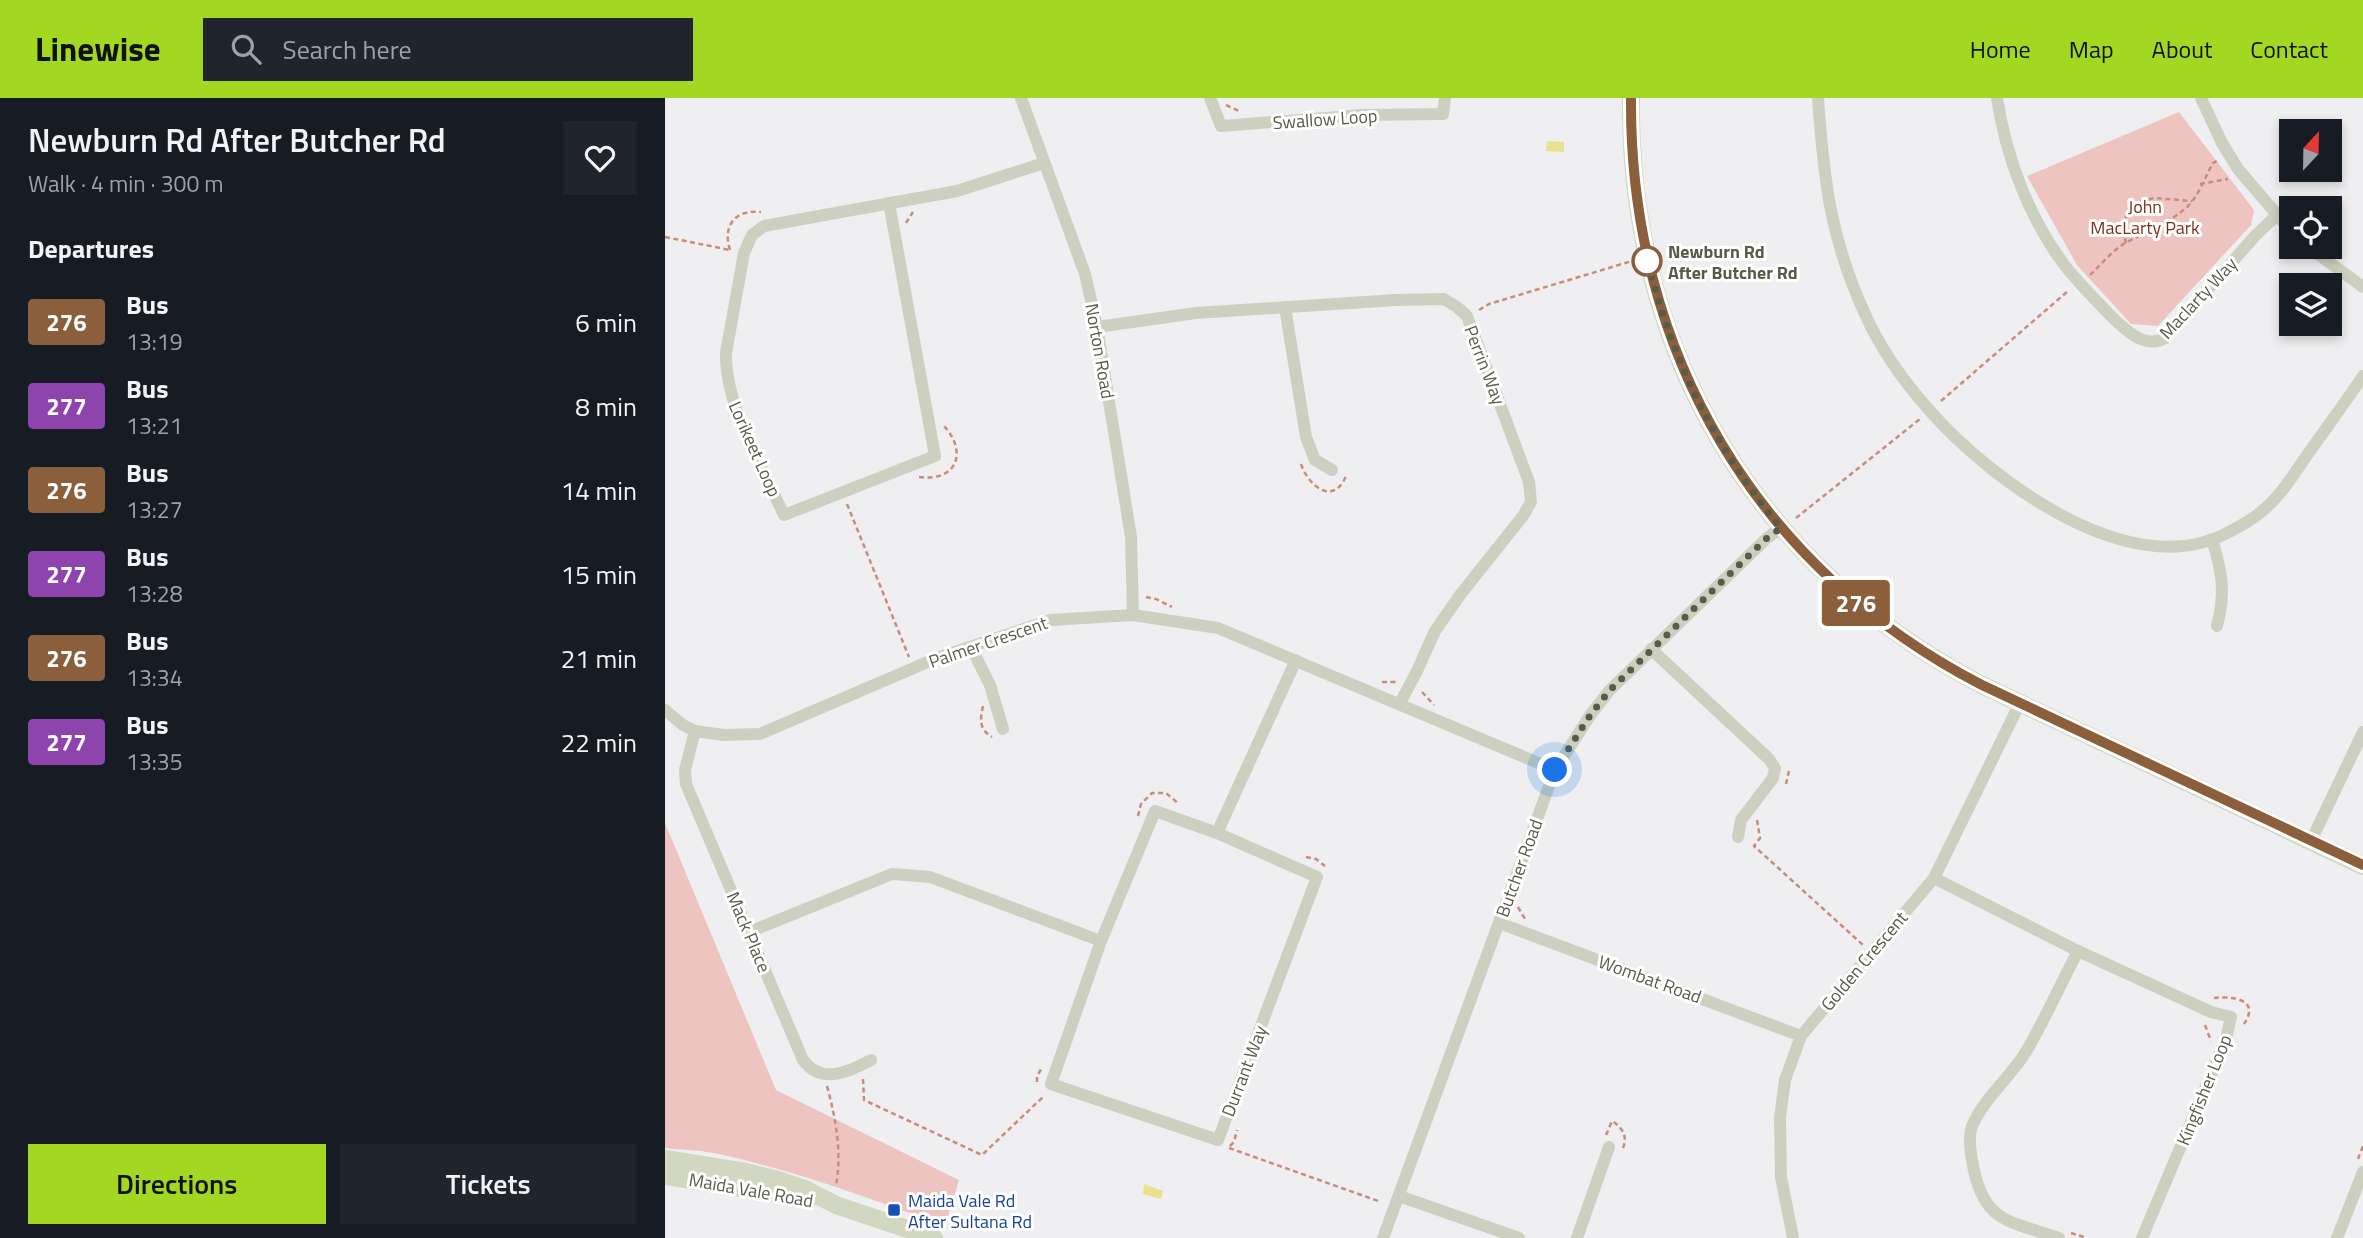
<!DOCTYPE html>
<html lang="en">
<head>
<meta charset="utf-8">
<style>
	body { margin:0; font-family:"Titillium Web",sans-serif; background:#20242c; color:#f1f3f6; height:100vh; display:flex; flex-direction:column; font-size:26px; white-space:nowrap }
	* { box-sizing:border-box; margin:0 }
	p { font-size:23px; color:#9ea1a6 }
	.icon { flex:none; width:38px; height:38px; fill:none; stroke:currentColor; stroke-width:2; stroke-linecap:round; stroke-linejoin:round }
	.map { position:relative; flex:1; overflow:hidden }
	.panel { display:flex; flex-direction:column; background:#171b24; width:665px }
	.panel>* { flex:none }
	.badge { padding:0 14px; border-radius:5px; font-size:24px; line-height:46px }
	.needle { width:46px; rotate:22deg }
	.fabs { position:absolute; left:1614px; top:21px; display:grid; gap:14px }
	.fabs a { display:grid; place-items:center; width:63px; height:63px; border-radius:0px; background:#171b24; box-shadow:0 4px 10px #0003; font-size:35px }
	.you { position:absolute; width:35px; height:35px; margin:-18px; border:5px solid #fff; border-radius:50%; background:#1a73e8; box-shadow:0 0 0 10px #1a73e833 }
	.map>.badge { position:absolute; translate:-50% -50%; box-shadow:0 0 0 4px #fff }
	h2 { padding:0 28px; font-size:26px; line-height:63px }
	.round { display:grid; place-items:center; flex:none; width:74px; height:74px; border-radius:0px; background:#20242c }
	.summary { display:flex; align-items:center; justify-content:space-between; height:119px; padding:0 28px }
	h1 { font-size:33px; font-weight:600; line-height:52px }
	.primary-button { display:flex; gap:14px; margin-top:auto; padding:14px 28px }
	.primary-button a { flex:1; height:80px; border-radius:0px; background:#a3d822; color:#111; font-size:28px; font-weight:600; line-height:80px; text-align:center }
	.primary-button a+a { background:#20242c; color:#f1f3f6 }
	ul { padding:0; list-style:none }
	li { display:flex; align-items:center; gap:21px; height:84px; padding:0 28px }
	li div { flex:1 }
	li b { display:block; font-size:26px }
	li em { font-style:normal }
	li .badge { min-width:77px; font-weight:700; text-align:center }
	header { display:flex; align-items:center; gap:42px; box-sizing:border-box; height:98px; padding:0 35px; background:#a3d822; color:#111 }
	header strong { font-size:33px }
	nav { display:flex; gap:38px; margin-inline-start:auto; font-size:24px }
	.search { width:490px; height:63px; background:#20242c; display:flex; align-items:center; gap:18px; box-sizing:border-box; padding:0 24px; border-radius:0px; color:#9ea1a6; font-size:26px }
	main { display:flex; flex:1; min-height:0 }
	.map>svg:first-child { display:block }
	.green { fill:#edc4bf }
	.water { fill:#e8e28e }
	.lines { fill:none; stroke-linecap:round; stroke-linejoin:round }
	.path { stroke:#c98c79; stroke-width:2.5; stroke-dasharray:5 3.5; stroke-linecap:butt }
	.street { stroke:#cdd0c0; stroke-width:12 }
	.secondary { stroke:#d2d7c2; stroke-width:18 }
	.line-casing { stroke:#fff; stroke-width:16 }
	.line { stroke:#8b5e3c; stroke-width:10 }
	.walk { stroke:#575b48; stroke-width:7; stroke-dasharray:0 12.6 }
	.stop-dot { fill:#fff; stroke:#8b5e3c; stroke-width:3.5 }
	.transit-dot { fill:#1a4fb4; stroke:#fff; stroke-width:2.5 }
	.labels { text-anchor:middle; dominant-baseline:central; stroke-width:6; stroke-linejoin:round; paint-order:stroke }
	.street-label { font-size:18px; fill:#575b48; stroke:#fff }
	.park-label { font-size:18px; fill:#7a311b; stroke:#fff }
	.stop-label { font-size:18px; font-weight:bold; fill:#575b48; stroke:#fff; text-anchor:start }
	.transit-label { font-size:18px; fill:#164399; stroke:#fff; text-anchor:start }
</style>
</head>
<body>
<header>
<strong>Linewise</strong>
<div class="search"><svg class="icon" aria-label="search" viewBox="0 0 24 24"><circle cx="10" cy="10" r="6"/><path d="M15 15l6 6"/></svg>Search here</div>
<nav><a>Home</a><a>Map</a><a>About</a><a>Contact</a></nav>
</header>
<main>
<section class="panel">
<div class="summary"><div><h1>Newburn Rd After Butcher Rd</h1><p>Walk · 4 min · 300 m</p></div><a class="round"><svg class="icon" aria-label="heart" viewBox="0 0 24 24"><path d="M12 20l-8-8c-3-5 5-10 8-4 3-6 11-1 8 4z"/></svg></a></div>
<h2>Departures</h2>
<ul>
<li><span class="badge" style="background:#8b5e3c;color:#fff">276</span><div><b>Bus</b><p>13:19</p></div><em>6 min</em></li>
<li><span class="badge" style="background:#8e44ad;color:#fff">277</span><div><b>Bus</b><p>13:21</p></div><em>8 min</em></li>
<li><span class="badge" style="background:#8b5e3c;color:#fff">276</span><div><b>Bus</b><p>13:27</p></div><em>14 min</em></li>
<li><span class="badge" style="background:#8e44ad;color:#fff">277</span><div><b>Bus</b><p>13:28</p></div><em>15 min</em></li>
<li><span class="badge" style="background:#8b5e3c;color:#fff">276</span><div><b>Bus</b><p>13:34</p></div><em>21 min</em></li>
<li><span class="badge" style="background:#8e44ad;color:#fff">277</span><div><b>Bus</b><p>13:35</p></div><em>22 min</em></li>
</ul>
<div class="primary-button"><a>Directions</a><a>Tickets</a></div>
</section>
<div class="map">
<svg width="1698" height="1140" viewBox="0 0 1698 1140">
	<rect width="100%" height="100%" fill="#efeff1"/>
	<g class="green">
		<polygon points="1514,14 1589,112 1586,127 1493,228 1466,226 1412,167 1362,78"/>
		<path d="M0,725L111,992L294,1082L280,1128C206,1101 131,1073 54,1056C36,1052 18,1052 0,1050Z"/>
	</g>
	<g class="water">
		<polygon points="882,43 899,44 899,54 881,53"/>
		<polygon points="479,1086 498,1093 496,1101 478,1096"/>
	</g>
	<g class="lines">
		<g class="path">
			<polyline points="561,7 574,13"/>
			<polyline points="1535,86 1563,81"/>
			<polyline points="241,125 248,114"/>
			<polyline points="0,139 65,152"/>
			<polyline points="1461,145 1458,131 1464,107 1489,100 1527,103"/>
			<path d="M65,152C57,127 71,111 96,114"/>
			<path d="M1425,177C1437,166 1446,153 1462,144C1483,133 1505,125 1523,108C1534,97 1540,79 1548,65L1552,63"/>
			<polyline points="814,212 824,206 967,163"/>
			<polyline points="1276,303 1403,193"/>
			<path d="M636,366C643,387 668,409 681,378"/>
			<path d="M254,379C293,384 303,353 278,327"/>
			<polyline points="182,406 244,559"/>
			<polyline points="1131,420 1255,321"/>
			<polyline points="481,499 491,501 507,509"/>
			<polyline points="717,584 731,584"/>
			<polyline points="757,594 769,607"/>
			<path d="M318,608C315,622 314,631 327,639"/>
			<polyline points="1121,686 1124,673"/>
			<polyline points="473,718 476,706 487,695 501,695 514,706"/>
			<polyline points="1092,722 1095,740 1089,748 1198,847"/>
			<polyline points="641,759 651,761 660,768"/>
			<polyline points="853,809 860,821"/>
			<path d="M1549,900C1567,898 1596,901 1579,926"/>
			<polyline points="1540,927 1546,943"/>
			<polyline points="198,981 199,1002 317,1057 379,998"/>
			<polyline points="372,984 372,979 376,971"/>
			<path d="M162,988C171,1022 177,1053 171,1088"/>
			<path d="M941,1037L947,1023C957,1029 963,1038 958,1050"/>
			<polyline points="565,1048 569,1044 572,1032"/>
			<polyline points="564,1050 716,1104"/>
			<polyline points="1693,1061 1698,1048"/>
			<polyline points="1406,1135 1422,1140"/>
		</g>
		<g class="street">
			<polyline points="356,0 420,176 432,229 466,439 468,517"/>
			<polyline points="545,0 556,28 698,17 778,16 780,0"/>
			<path d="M1153,0C1159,83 1165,140 1200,216C1216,252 1239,284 1265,313C1326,382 1464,485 1560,436C1572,430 1585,423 1596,414C1614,400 1627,379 1640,360C1659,333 1679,306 1698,278"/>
			<path d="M1332,0C1341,58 1363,118 1398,165C1412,184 1429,200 1445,217C1459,231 1480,252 1500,240L1590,138L1611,118"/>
			<polyline points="1536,0 1557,45 1573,71 1626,133"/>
			<path d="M224,105L270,358L119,417C97,369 60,308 61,255L79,155L87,137L99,128L292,93L379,65"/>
			<polyline points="1643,149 1698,189"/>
			<polyline points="620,209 641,339 650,362 667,372"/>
			<polyline points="432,229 531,215 731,202 779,201 792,209 802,218 864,384 866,404 858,418 795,497 770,533 752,573 735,605"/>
			<path d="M1547,441C1557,474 1561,494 1552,528"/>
			<polyline points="306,549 325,587 338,631"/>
			<polyline points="986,551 1104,661 1110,670 1108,680 1076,722 1073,739"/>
			<polyline points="0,612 18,627 30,633 59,637 95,636 272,560 386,522 468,517 553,530 890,672"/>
			<path d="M30,633L20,672L21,686L138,962C156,987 184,974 206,962"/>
			<polygon points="490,713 552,735 652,779 553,1042 386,986 436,843"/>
			<polyline points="552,735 631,562"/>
			<polyline points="1646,743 1698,634"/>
			<polyline points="1269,780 1413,853 1546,914 1566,919 1561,941 1477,1140"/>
			<polyline points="834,825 1136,938"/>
			<polyline points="84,834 227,776 265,779 436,843"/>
			<polyline points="734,1098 854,1140"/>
			<polyline points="718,1140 890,672 926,616 945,592 1102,440 1116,430"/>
			<polyline points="912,1140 944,1049"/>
			<polyline points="1128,1140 1116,1079 1115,1019 1120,982 1136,938 1269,780 1355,605"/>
			<path d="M1394,1140C1341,1122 1317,1124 1307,1062C1305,1051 1303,1036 1308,1026C1320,1000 1343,981 1359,957C1379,924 1395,887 1413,853"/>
			<polyline points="1672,1140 1698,1074"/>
		</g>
		<g class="secondary">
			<path d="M966,0C963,253 1092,471 1317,587L1698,768"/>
			<polyline points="0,1061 81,1074 113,1082 140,1091 171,1107 269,1140"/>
			<polyline points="0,1078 144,1101"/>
		</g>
	</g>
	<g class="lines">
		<defs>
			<path id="line" d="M966,0C964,254 1092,471 1317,587L1698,767"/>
		</defs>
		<use href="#line" class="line-casing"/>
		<use href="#line" class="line"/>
		<path class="walk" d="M890,672L926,616L945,592L1102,440L1116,430C1072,377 1034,314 1010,250C998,221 991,192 982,163"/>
	</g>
	<circle class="stop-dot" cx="982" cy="163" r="14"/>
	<rect class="transit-dot" x="222" y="1105" width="14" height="14" rx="3.5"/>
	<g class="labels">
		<g class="street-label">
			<text transform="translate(660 21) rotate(-4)">Swallow Loop</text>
			<text transform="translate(1533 200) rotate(-47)">Maclarty Way</text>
			<text transform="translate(435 253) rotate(80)">Norton Road</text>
			<text transform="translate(820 267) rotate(69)">Perrin Way</text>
			<text transform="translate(90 351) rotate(66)">Lorikeet Loop</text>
			<text transform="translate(323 544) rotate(-19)">Palmer Crescent</text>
			<text transform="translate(854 770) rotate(-70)">Butcher Road</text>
			<text transform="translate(84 834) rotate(67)">Mack Place</text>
			<text transform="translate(1199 863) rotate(-50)">Golden Crescent</text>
			<text transform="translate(985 881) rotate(20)">Wombat Road</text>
			<text transform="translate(579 973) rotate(-69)">Durrant Way</text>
			<text transform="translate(1539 992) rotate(-68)">Kingfisher Loop</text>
			<text transform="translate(86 1092) rotate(10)">Maida Vale Road</text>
		</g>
		<g class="park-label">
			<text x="1480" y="108">John<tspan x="1480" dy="21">MacLarty Park</tspan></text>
		</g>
		<g class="stop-label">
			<text x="1003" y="153">Newburn Rd<tspan x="1003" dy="21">After Butcher Rd</tspan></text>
		</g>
		<g class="transit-label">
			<text x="243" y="1102">Maida Vale Rd<tspan x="243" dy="21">After Sultana Rd</tspan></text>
		</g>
	</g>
</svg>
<div class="fabs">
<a><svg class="needle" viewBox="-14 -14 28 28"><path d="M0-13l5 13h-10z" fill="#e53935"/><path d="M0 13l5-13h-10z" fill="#9ea1a6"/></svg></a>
<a><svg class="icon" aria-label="locate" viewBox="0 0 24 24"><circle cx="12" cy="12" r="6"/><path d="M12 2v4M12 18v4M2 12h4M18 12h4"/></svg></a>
<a><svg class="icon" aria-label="layers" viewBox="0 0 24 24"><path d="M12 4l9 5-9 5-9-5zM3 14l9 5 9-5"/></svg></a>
</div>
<div class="you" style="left:890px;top:672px"></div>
<b class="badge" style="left:1191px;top:505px;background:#8b5e3c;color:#fff">276</b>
</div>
</main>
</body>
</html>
